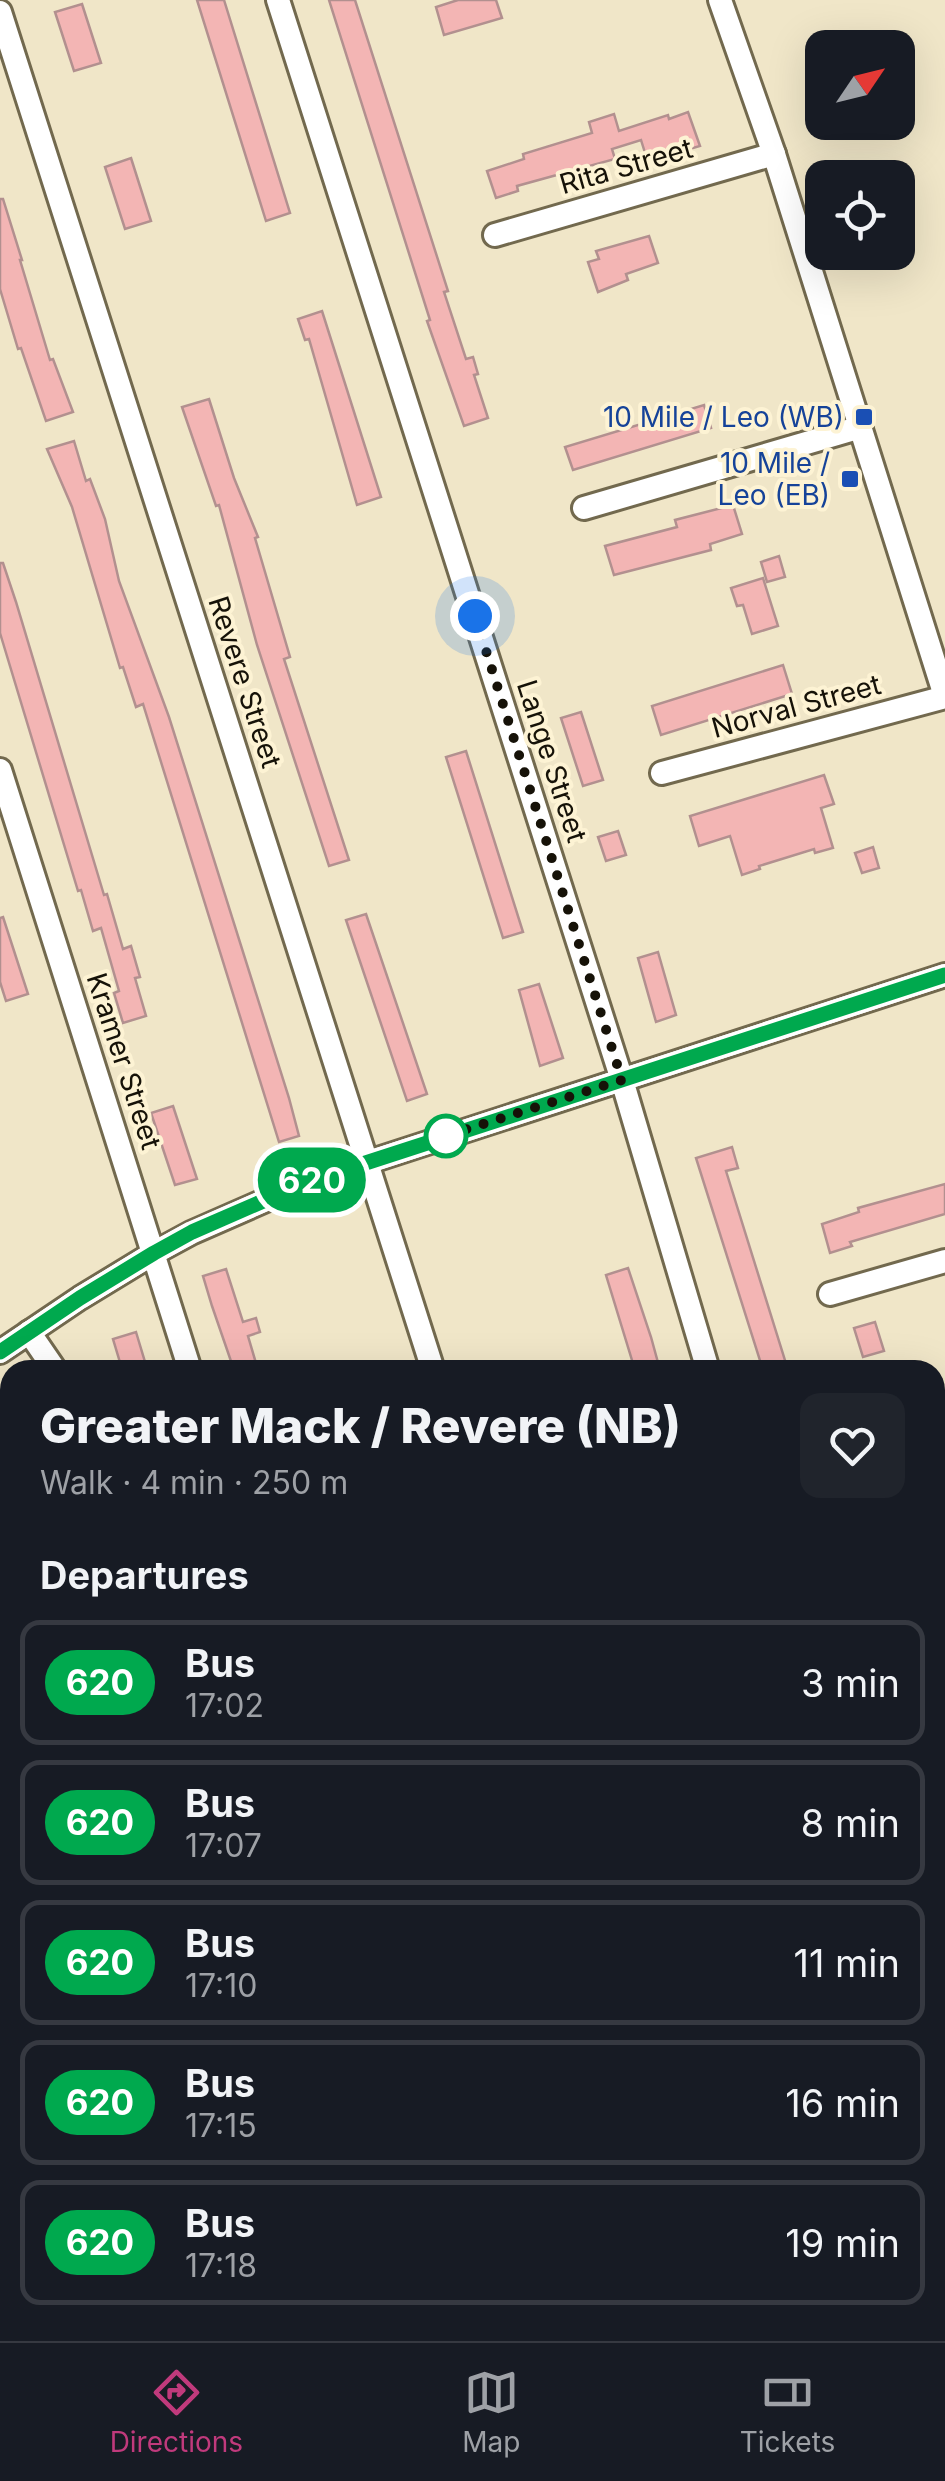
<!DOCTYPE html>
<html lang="en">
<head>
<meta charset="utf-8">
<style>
	body { margin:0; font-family:Inter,sans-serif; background:#20242c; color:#f1f3f6; height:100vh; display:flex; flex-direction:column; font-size:38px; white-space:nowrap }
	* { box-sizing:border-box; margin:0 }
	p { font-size:32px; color:#9ea1a6 }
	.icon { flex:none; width:55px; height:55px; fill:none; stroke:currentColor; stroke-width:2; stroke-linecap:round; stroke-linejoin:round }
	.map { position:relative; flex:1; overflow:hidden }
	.side { position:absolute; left:0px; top:1360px; width:945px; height:982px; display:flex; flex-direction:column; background:#171b24; border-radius:30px 30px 0 0; box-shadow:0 10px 40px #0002 }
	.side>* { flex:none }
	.badge { padding:0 20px; border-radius:32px; font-size:35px; line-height:65px }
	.needle { width:65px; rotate:55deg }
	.controls { position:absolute; left:805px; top:30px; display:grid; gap:20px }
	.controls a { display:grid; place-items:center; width:110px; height:110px; border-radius:20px; background:#171b24; box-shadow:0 10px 40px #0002; font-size:50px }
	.you { position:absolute; width:50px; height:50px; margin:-25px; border:8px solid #fff; border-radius:50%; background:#1a73e8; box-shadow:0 0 0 15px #1a73e833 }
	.map>.badge { position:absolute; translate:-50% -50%; box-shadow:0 0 0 5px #fff }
	h2 { padding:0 40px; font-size:38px; line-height:90px }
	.round { display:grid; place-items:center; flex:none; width:105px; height:105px; border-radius:20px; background:#20242c }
	.summary { display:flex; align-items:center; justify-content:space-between; height:170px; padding:0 40px }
	h1 { font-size:48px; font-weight:800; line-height:75px }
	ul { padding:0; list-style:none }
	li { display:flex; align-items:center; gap:30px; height:125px; margin:0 20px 15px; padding:0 20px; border:5px solid #363941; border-radius:20px }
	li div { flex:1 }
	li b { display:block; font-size:38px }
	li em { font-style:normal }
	li .badge { min-width:110px; font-weight:700; text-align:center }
	.menu { display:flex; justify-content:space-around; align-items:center; height:140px; border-top:2px solid #363941; background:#171b24; font-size:28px; color:#9ea1a6 }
	.menu a { display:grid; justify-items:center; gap:5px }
	.menu .active { color:#c03a7c }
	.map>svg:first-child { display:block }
	.green { fill:#c9cfa8 }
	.water { fill:#a1d3f7 }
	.building { fill:#f3b5b4; stroke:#b2908f; stroke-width:2.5 }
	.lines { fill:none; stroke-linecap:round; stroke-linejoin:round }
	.minor-casing { stroke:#72694e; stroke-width:28 }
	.major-casing { stroke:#a85f61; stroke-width:35 }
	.minor { stroke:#fff; stroke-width:22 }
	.major { stroke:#fab8bd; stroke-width:30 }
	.line-casing { stroke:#fff; stroke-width:22 }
	.line { stroke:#00a94e; stroke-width:15 }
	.walk { stroke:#161208; stroke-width:10; stroke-dasharray:0 18 }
	.transit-dot { fill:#1a4fb4; stroke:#fdf3d4; stroke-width:4 }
	.stop-dot { fill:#fff; stroke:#00a94e; stroke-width:5 }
	.labels { text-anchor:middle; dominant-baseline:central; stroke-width:8; stroke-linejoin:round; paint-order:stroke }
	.street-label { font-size:28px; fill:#161208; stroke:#fdf3d4 }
	.transit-label { font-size:28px; fill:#164399; stroke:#fdf3d4; text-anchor:end }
</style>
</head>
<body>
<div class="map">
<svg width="945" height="2341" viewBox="0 0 945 2341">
	<rect width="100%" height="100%" fill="#f0e6c8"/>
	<polygon class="green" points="663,2332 888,2332 891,2341 653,2341"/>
	<polygon class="water" points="785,2333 785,2332 859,2333 855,2341 778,2341"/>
	<g class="building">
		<polygon points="197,0 224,0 290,213 266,221"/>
		<polygon points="329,0 355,0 448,291 444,292 466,359 473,357 478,374 474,375 488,418 464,426 427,321 430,320"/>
		<polygon points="458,0 496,0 502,18 444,35 436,7"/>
		<polygon points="82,4 101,63 74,71 55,12"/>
		<polygon points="688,112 700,146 676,153 675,151 666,154 665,150 646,156 641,140 612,149 615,159 517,186 518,191 496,198 487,171 524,159 523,154 592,133 589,122 614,114 619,131 668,115 669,119"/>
		<polygon points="131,158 151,221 125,229 105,167"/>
		<polygon points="0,199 3,199 22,260 20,260 50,360 53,359 73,412 46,421 21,348 18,349 0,289"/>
		<polygon points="649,236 658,263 626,274 628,280 598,292 588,262 599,259 596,251"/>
		<polygon points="322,311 381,497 357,505 309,339 305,340 298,319"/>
		<polygon points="209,399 234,478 258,537 255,538 290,657 284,659 349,860 329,866 257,645 219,505 216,506 182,407"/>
		<polygon points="704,405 711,428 573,470 565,447"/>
		<polygon points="74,441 86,481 90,479 105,519 119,581 169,717 289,1098 299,1136 279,1142 143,704 136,707 123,667 120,668 72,507 47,449"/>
		<polygon points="733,505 742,534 710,544 711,550 614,575 605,546 677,527 675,520"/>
		<polygon points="779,556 785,577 767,582 761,562"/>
		<polygon points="0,563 3,563 16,602 104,895 107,894 123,949 131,946 140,977 135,978 146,1016 123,1023 114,993 119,991 101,928 93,931 81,890 78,891 0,633"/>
		<polygon points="763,578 778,626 752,634 743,605 737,606 731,588"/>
		<polygon points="783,665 792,694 661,735 652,706"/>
		<polygon points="581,712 603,780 583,786 561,718"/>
		<polygon points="466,751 523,932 503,938 446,757"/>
		<polygon points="824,775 834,804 821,808 833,848 815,853 814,849 759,866 760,869 742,875 730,836 699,846 690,816"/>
		<polygon points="618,831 626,855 606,861 598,837"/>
		<polygon points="873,847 879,868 862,873 855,853"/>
		<polygon points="366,914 427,1094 407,1101 346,920"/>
		<polygon points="3,917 28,994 6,1001 0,982 0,918"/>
		<polygon points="658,952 676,1015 656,1022 638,958"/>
		<polygon points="539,984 563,1058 540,1066 519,990"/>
		<polygon points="173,1106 197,1179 175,1185 151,1113"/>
		<polygon points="732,1147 738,1168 726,1171 788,1370 763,1370 696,1158"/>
		<polygon points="945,1184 945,1214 850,1242 852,1246 830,1253 822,1224 859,1212 858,1208"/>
		<polygon points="628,1268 651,1337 660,1370 635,1370 606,1275"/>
		<polygon points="226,1269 243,1322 256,1318 260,1332 248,1336 258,1370 234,1370 212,1306 203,1276"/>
		<polygon points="875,1322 884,1351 863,1357 854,1328"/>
		<polygon points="136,1332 145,1362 122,1369 113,1339"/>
	</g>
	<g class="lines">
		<defs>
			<g id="minor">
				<polyline points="278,0 622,1080 708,1370"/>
				<polyline points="720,0 774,154 945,696"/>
				<polyline points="0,12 433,1370"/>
				<polyline points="495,235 774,154"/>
				<polyline points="584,508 861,427"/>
				<polyline points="0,770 190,1370"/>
				<polyline points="662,773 945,697"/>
				<polyline points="830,1294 945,1261"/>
				<polyline points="29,1332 55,1370"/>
				<polyline points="0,1352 80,1298 154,1253 191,1233 307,1182 945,975"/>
				<polyline points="0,1449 10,1443"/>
				<polyline points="935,1555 945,1552"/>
				<polyline points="0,1840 10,1871"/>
				<polyline points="935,2061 945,2090"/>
				<polyline points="157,2332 160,2341"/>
				<polyline points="496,2332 499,2341"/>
				<polyline points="635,2332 637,2341"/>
				<polyline points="910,2332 913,2341"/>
			</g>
			<g id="major">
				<polyline points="935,2106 945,2099"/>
				<polyline points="600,2341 611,2332"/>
			</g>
		</defs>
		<use href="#minor" class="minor-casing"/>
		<use href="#major" class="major-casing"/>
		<use href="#minor" class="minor"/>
		<use href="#major" class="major"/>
	</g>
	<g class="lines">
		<defs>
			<polyline id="line" points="0,1352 80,1298 154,1253 192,1232 307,1182 945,975"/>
		</defs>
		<use href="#line" class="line-casing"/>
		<use href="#line" class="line"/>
		<polyline class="walk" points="446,1136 439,1138 622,1080 475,616"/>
	</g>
	<g class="transit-dot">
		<rect x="854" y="407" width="20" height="20" rx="5"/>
		<rect x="840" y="469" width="20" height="20" rx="5"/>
	</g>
	<circle class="stop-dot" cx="446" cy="1136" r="20"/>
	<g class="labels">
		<g class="street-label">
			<text transform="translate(626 166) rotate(-16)">Rita Street</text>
			<text transform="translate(245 682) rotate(72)">Revere Street</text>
			<text transform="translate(796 706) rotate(-15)">Norval Street</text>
			<text transform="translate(552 761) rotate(72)">Lange Street</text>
			<text transform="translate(124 1061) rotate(72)">Kramer Street</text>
		</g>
		<g class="transit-label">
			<text x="844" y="417">10 Mile / Leo (WB)</text>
			<text x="830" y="463">10 Mile /<tspan x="830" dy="32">Leo (EB)</tspan></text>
		</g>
	</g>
</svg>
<div class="controls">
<a><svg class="needle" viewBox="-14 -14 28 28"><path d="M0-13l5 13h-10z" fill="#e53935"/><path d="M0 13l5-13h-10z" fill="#9ea1a6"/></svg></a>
<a><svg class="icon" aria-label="locate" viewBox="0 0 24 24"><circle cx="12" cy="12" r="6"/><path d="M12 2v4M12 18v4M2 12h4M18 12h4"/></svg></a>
</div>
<div class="you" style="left:475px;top:616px"></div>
<b class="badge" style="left:312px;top:1180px;background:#00a94e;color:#fff">620</b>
<section class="side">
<div class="summary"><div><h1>Greater Mack / Revere (NB)</h1><p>Walk · 4 min · 250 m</p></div><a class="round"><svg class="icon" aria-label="heart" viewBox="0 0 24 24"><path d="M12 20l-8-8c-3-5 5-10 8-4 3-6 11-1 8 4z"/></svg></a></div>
<h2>Departures</h2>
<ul>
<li><span class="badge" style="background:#00a94e;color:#fff">620</span><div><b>Bus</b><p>17:02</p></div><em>3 min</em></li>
<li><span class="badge" style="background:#00a94e;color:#fff">620</span><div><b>Bus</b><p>17:07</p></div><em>8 min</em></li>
<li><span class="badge" style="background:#00a94e;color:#fff">620</span><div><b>Bus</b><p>17:10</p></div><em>11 min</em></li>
<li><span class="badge" style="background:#00a94e;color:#fff">620</span><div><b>Bus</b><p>17:15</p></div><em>16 min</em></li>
<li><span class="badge" style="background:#00a94e;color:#fff">620</span><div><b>Bus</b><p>17:18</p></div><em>19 min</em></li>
</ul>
</section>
</div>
<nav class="menu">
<a class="active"><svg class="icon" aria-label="directions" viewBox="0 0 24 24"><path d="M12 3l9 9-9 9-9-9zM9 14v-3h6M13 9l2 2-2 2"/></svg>Directions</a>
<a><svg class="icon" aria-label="map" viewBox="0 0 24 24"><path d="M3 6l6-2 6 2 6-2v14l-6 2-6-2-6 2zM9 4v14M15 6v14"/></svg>Map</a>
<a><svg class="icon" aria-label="tickets" viewBox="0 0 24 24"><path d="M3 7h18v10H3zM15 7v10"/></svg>Tickets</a>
</nav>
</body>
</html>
